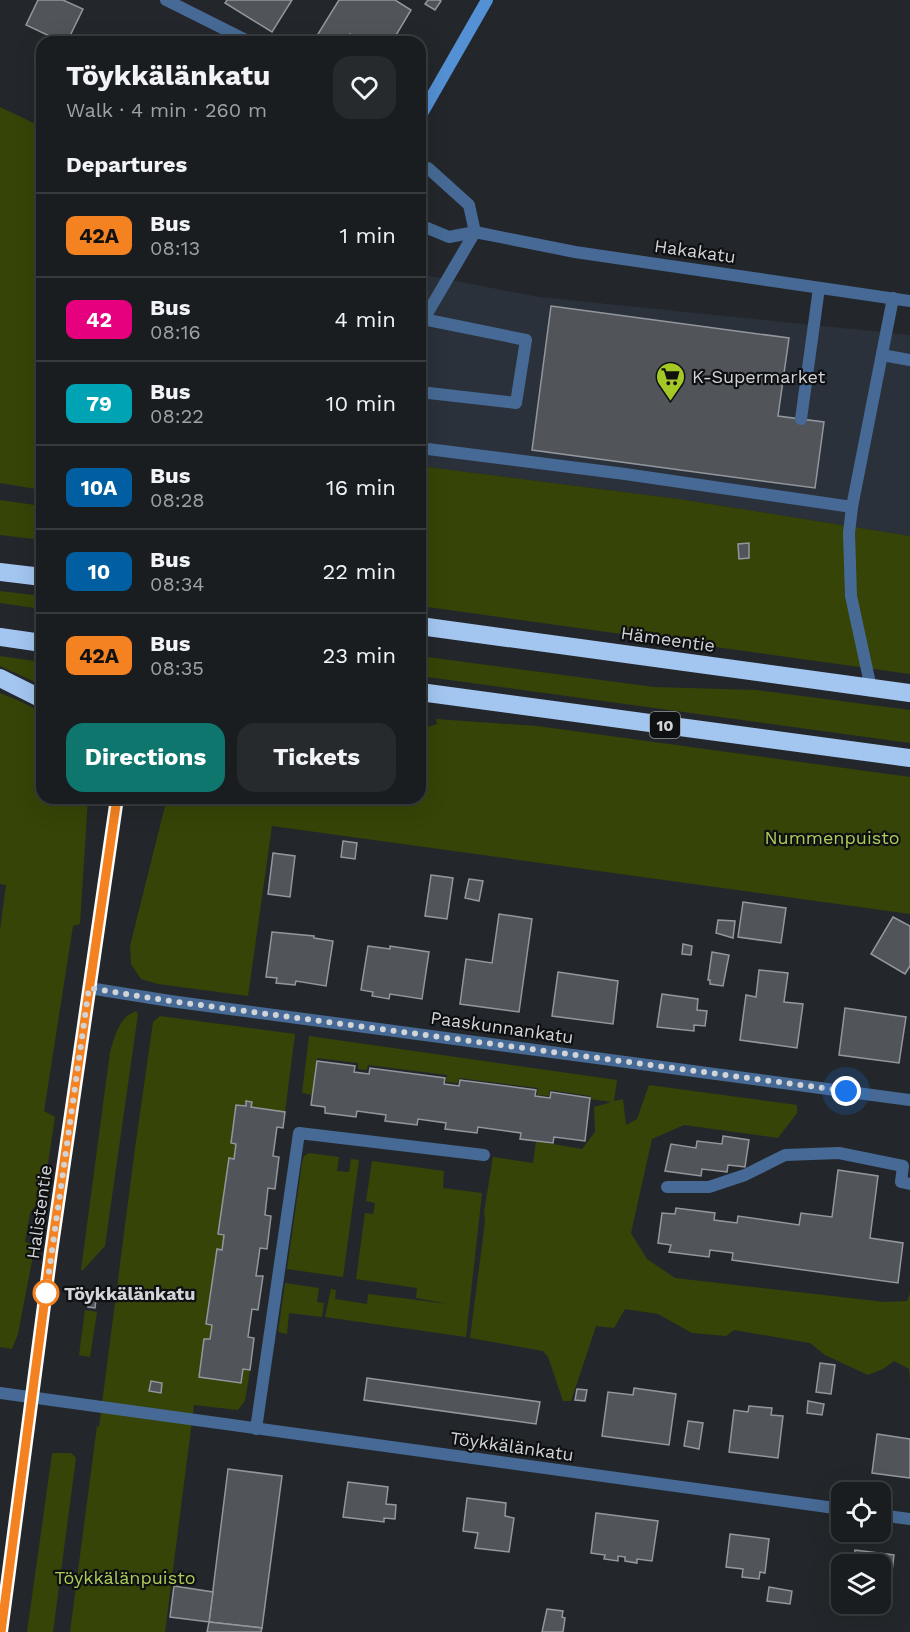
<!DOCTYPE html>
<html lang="en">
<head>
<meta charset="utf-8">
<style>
	body { margin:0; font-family:"Work Sans",sans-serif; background:#272a2d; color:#f1f3f6; height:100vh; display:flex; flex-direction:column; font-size:22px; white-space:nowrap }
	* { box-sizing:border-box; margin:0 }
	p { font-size:20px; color:#9fa2a5 }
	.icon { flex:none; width:33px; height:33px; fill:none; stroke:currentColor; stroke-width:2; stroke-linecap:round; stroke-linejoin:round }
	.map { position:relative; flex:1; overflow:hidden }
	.sheet { position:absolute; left:36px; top:36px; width:390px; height:768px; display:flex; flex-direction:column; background:#1a1d20; border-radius:18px; box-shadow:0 6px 24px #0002,0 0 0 2px #383b3e }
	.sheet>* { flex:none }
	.badge { padding:0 12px; border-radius:9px; font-size:21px; line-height:39px }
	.controls { position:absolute; left:831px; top:1482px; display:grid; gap:12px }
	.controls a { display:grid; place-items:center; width:60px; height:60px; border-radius:12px; background:#1a1d20; box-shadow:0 6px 24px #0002,0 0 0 2px #383b3e; font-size:30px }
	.you { position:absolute; width:30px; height:30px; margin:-15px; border:4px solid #fff; border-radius:50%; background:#1a73e8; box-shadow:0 0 0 9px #1a73e833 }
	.map>.badge { position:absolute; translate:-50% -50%; box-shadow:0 0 0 3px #fff }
	h2 { padding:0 30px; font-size:22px; line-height:54px }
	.round { display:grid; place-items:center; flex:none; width:63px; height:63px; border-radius:18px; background:#272a2d }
	.summary { display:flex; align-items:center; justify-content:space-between; height:102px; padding:0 30px }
	h1 { font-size:28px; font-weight:700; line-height:45px }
	.primary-button { display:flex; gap:12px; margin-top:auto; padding:12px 30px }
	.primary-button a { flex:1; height:69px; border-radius:18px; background:#0f766e; color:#fff; font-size:24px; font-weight:700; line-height:69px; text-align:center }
	.primary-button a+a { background:#272a2d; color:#f1f3f6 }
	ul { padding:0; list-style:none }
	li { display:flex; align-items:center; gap:18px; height:84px; padding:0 30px; border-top:2px solid #383b3e }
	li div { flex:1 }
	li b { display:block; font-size:22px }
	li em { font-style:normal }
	li .badge { min-width:66px; font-weight:700; text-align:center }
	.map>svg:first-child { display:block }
	.built { fill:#2a313a }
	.green { fill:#364407 }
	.building { fill:#51555a; stroke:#93979d; stroke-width:1.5 }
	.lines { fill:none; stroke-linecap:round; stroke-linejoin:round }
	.lane { stroke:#466a95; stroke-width:12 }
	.street { stroke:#466a95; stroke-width:12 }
	.secondary { stroke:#5490d4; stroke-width:12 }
	.highway { stroke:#a3c6f1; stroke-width:18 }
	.line-casing { stroke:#fff; stroke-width:14 }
	.line { stroke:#f58220; stroke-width:9 }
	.walk { stroke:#d1d4d7; stroke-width:6; stroke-dasharray:0 10.8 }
	.stop-dot { fill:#fff; stroke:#f58220; stroke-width:3 }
	.labels { text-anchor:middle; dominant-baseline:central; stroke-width:4.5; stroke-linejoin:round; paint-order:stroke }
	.shield { fill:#0e1012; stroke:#96999c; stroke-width:1.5 }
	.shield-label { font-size:16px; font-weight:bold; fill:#d1d4d7 }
	.street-label { font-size:18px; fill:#d1d4d7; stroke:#0e1012 }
	.poi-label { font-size:18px; fill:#d1d4d7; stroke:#0e1012; text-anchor:start }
	.park-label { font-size:18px; fill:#adcd58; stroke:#0e1012 }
	.stop-label { font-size:18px; font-weight:bold; fill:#d1d4d7; stroke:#0e1012; text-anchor:start }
</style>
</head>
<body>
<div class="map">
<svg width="910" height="1632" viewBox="0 0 910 1632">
	<rect width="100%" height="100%" fill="#23272b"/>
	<polygon class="built" points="420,274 539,297 910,335 910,536 679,499 420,466"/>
	<g class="green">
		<polygon points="0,107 42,127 42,490 0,483"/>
		<polygon points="420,466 679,499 910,536 910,674 420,606"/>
		<polygon points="0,500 42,506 42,540 0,535"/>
		<polygon points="0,591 42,596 42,609 0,603"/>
		<polygon points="0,656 42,662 42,685 0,666"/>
		<polygon points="420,656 654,687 756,690 910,710 910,743 420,676"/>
		<polygon points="0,693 22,702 42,713 42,798 88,798 80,924 73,926 44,1111 55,1117 42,1203 38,1203 30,1213 25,1242 35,1245 18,1334 12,1349 0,1347 0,930 6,885 0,884"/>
		<polygon points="436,719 537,726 910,777 910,914 272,826 248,996 158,984 141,979 131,964 130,946 167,798 420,798 420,726 427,727 437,724"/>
		<path d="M136,1011L138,1014L105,1246L83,1270H81L110,1052C115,1036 119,1017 136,1011Z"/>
		<polygon points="160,1016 295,1034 285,1112 251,1107 252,1102 247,1101 246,1106 236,1105 231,1143 236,1144 234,1159 229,1158 218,1234 224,1235 222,1250 217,1249 206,1324 212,1325 210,1339 204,1339 199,1377 241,1383 243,1369 250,1370 245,1401 238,1410 194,1405 165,1632 70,1632 97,1426 99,1427 104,1388 135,1148 153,1022"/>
		<polygon points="309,1036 617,1080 614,1101 623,1099 626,1125 637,1119 649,1085 797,1105 797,1113 778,1138 684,1125 652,1139 631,1233 647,1259 675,1278 885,1302 907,1301 910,1293 910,1383 909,1369 894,1361 883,1369 868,1375 825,1355 810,1343 734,1330 726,1336 692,1333 658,1314 625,1309 614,1328 596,1326 571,1401 563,1401 548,1357 543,1351 470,1338 485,1222 484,1212 493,1157 533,1163 536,1141 582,1149 595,1132 594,1107 612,1102 590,1099 590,1096 550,1090 549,1096 537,1095 538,1088 459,1078 458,1083 446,1082 447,1075 368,1065 367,1070 358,1069 358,1063 317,1058 312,1095 302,1093"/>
		<polygon points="309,1153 339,1157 337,1171 349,1172 351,1159 359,1160 343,1277 287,1269 302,1163 304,1156"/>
		<polygon points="372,1161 444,1171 443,1188 482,1193 466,1337 325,1317 331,1289 336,1290 335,1299 367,1304 368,1294 449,1304 416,1298 417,1288 356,1279 365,1213 373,1214 375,1203 366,1201"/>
		<polygon points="285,1283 319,1288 317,1302 324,1303 322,1317 289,1313 287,1334 278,1332"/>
		<polygon points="85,1310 97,1312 90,1357 79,1355"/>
		<polygon points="54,1453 71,1453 76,1458 53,1632 27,1632 52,1454"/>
	</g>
	<g class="building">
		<polygon points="38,0 63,0 83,9 67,42 62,42 26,25"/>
		<polygon points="227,0 292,0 272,32 225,3"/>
		<polygon points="339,0 395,0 411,10 392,42 363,42 350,34 345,42 313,42"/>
		<polygon points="428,0 439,0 441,1 435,10 425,4"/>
		<polygon points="551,306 789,338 778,416 824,422 815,488 532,450"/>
		<polygon points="749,543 749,558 739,559 738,544"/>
		<polygon points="343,841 357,843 355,859 341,857"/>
		<polygon points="273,853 295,856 290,897 268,894"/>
		<polygon points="431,875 453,878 447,919 425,916"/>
		<polygon points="469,879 483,881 479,901 465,898"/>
		<polygon points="743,902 786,908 781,943 738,937"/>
		<polygon points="499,914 532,919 519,1012 460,1004 466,959 492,963"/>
		<polygon points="893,917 910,926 910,966 905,974 871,954"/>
		<polygon points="718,920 735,921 733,938 716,933"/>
		<polygon points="272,932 314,936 314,938 333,941 326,986 296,981 295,985 276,983 277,978 266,977"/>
		<polygon points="683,944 692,946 691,955 682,954"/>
		<polygon points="368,946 390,949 390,946 429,952 422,999 390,994 389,999 372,996 373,992 361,990"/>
		<polygon points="712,952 729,955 723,986 710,984 710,980 708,980"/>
		<polygon points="759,970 788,973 784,1002 803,1004 797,1048 740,1040 746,995 756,997"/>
		<polygon points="558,972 618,981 613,1024 552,1016"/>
		<polygon points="662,994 698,999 697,1010 707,1011 705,1026 694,1025 694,1031 657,1027"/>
		<polygon points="845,1008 906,1017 899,1063 839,1055"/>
		<polygon points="317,1061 355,1066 354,1072 369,1074 370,1068 445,1078 444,1084 459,1086 460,1080 536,1090 535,1096 550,1098 551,1092 590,1098 585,1141 554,1137 553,1143 520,1139 521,1133 478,1127 477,1133 445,1129 446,1123 418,1119 417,1125 385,1121 386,1115 357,1111 356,1117 325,1113 325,1107 311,1105"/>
		<polygon points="246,1101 252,1102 251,1107 285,1112 283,1128 277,1127 273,1156 279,1157 275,1189 268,1188 265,1215 271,1216 267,1249 260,1248 256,1276 263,1276 258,1310 252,1309 248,1337 254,1338 250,1370 243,1369 241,1383 199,1377 204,1339 210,1339 212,1325 206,1324 217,1249 222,1250 224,1235 218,1234 229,1158 234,1159 236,1144 231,1143 236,1105 246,1106"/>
		<polygon points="723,1136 749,1140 745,1167 728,1165 727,1172 702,1169 701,1176 665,1171 671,1144 696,1148 697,1141 722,1144"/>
		<polygon points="838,1170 878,1176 870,1238 903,1243 898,1283 732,1260 733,1253 710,1250 709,1257 669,1252 671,1245 658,1243 662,1213 675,1214 676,1208 715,1213 714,1220 737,1223 738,1216 799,1225 801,1213 832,1217"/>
		<polygon points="90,1290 97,1291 95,1308 88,1307"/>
		<polygon points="820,1363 835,1365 831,1394 816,1392"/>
		<polygon points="367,1378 540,1402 536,1424 364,1400"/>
		<polygon points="151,1381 162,1383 161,1393 149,1391"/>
		<polygon points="634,1388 676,1394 669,1445 602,1436 608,1392 633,1395"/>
		<polygon points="577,1389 587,1390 585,1401 575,1400"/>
		<polygon points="808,1401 824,1404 822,1415 807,1413"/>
		<polygon points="749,1406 772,1408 771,1415 783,1416 778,1458 729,1452 734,1410 748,1412"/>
		<polygon points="688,1421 703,1423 699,1449 684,1446"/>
		<polygon points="877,1434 910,1439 910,1478 872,1473"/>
		<polygon points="228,1469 282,1476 262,1628 209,1622"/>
		<polygon points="348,1482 388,1487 386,1504 396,1505 395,1519 384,1518 384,1522 343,1517"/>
		<polygon points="467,1498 506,1503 505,1516 514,1518 509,1552 475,1548 478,1533 463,1531"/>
		<polygon points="596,1513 658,1521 652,1561 637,1559 637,1563 625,1561 625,1557 618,1556 618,1561 604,1559 605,1555 591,1553"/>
		<polygon points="730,1534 769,1539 765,1573 760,1572 759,1579 742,1577 743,1569 726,1567"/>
		<polygon points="855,1550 894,1555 889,1597 880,1596 880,1564 853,1564"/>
		<polygon points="174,1586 213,1592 209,1622 170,1617"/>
		<polygon points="769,1587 792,1591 790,1604 767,1601"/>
		<polygon points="547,1609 563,1611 562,1617 565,1618 563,1632 542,1632"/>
		<polygon points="209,1622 262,1628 261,1632 207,1632"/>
	</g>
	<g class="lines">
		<g class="lane">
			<polyline points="421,324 475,232"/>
			<polyline points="882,355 910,360"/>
			<polyline points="420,392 516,403 526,340 423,319"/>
			<polyline points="801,419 819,288"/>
			<polyline points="420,448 625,474 852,507"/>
			<polyline points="871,688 851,596 849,533 852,507 893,298"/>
			<polyline points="667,1187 709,1187 745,1175 785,1155 839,1153 903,1166 901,1182 910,1184"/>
			<polyline points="256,1429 299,1133 484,1155"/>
		</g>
		<g class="street">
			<polyline points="166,0 250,42"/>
			<polyline points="420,170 428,168 469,205 475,232"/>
			<polyline points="420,225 449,237 475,232 575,252 910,301"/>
			<polyline points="89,988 170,1001 910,1100"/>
			<polyline points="0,1393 842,1509"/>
			<polyline points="880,1515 910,1519"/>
		</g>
		<g class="secondary">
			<polyline points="420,117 487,0"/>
			<polyline points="1,1632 51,1252 117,798"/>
		</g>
		<g class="highway">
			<polyline points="0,572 42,577"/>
			<polyline points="420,626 910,693"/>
			<polyline points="0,637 42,643"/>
			<polyline points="0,678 42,699"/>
			<polyline points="420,692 910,758"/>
		</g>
	</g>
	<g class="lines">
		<defs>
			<polyline id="line" points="1,1632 51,1252 117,798"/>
		</defs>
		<use href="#line" class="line-casing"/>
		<use href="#line" class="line"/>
		<polyline class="walk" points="46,1293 89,988 170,1001 846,1091"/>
	</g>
	<defs>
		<symbol id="supermarket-pin" viewBox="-11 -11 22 30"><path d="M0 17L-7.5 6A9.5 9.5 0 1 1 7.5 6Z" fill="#a4c825" stroke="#0e1012"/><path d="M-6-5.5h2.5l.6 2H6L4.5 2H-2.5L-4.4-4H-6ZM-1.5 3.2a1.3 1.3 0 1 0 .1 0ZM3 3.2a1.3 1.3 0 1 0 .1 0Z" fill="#111"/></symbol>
	</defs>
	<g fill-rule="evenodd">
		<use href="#supermarket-pin" x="654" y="360" width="33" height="45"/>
	</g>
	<circle class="stop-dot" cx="46" cy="1293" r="12"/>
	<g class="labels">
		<rect class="shield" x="650" y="712" width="30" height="26" rx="4.5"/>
		<g class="shield-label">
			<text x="665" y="725">10</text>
		</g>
		<g class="street-label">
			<text transform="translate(695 251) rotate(8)">Hakakatu</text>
			<text transform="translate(668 639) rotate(8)">Hämeentie</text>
			<text transform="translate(502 1027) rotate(8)">Paaskunnankatu</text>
			<text transform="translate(39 1212) rotate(-82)">Halistentie</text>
			<text transform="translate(512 1446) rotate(8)">Töykkälänkatu</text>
		</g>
		<g class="poi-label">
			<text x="692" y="376">K-Supermarket</text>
		</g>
		<g class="park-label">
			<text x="832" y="837">Nummenpuisto</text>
			<text x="125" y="1577">Töykkälänpuisto</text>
		</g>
		<g class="stop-label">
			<text x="64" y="1293">Töykkälänkatu</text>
		</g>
	</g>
</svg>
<div class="controls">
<a><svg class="icon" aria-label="locate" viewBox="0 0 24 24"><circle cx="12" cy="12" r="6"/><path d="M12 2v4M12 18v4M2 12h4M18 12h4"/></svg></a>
<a><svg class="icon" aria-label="layers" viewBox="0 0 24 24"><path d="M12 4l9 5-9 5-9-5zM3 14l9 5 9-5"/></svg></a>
</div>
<div class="you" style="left:846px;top:1091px"></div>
<section class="sheet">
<div class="summary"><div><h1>Töykkälänkatu</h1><p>Walk · 4 min · 260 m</p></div><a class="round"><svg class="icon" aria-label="heart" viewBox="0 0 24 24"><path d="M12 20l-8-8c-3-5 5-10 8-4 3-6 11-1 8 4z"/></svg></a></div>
<h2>Departures</h2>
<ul>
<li><span class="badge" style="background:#f58220;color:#111">42A</span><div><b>Bus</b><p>08:13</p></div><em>1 min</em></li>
<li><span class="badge" style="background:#e6007e;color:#fff">42</span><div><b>Bus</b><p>08:16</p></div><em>4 min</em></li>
<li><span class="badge" style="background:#00a3b4;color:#fff">79</span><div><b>Bus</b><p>08:22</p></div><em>10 min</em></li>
<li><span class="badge" style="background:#005ea1;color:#fff">10A</span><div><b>Bus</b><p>08:28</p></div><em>16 min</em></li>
<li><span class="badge" style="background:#005ea1;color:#fff">10</span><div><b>Bus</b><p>08:34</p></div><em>22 min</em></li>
<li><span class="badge" style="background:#f58220;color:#111">42A</span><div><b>Bus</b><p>08:35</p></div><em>23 min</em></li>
</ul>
<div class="primary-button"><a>Directions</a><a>Tickets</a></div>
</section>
</div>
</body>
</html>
